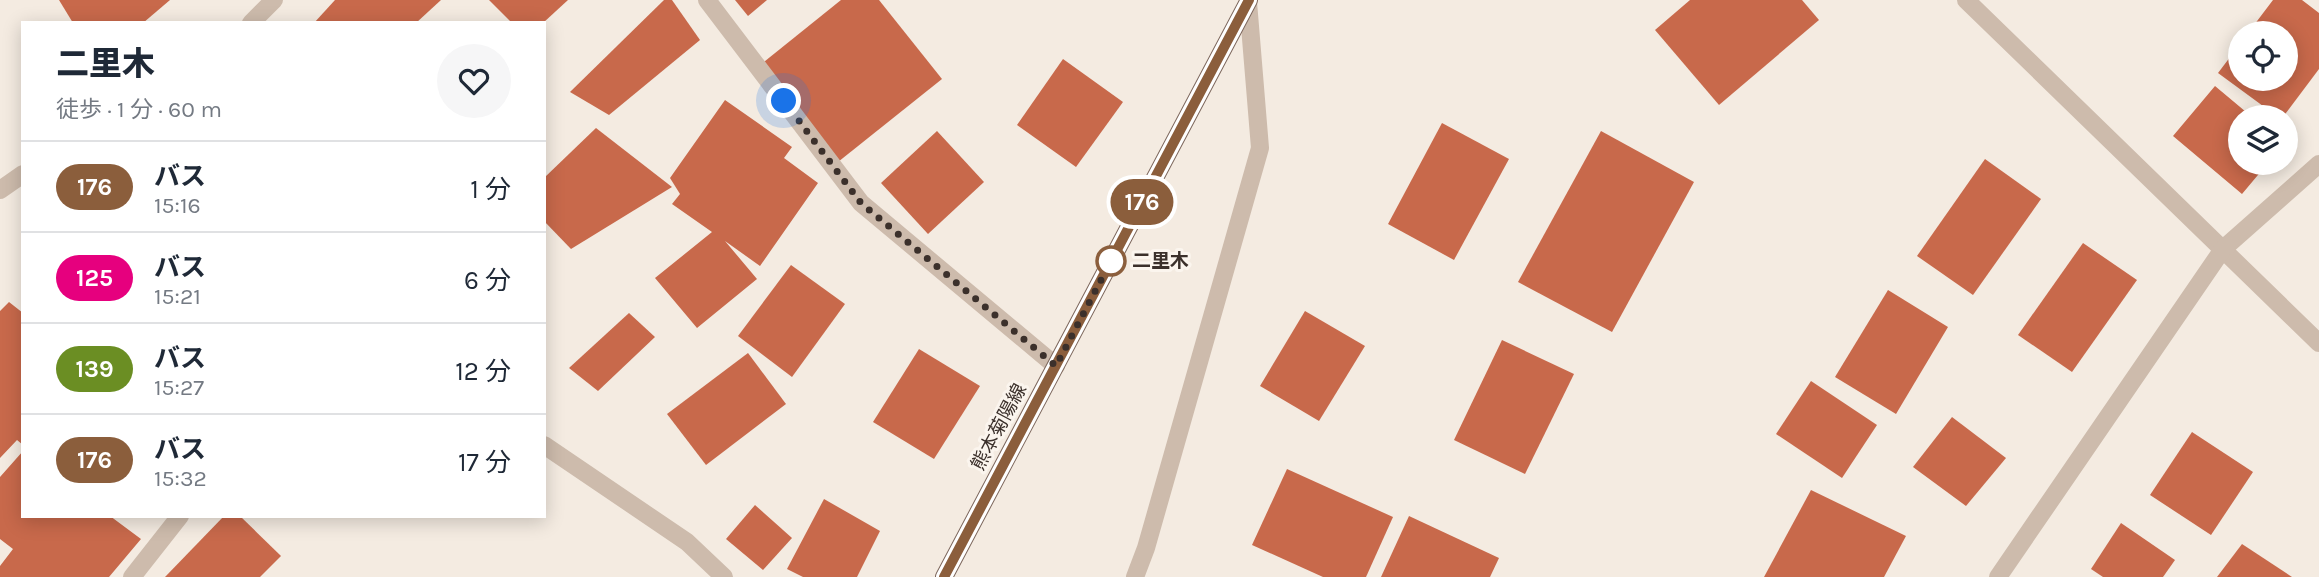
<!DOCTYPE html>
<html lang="ja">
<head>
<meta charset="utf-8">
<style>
	body { margin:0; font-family:Karla,"Noto Sans JP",sans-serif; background:#f6f6f7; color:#1f2937; height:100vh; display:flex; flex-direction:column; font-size:26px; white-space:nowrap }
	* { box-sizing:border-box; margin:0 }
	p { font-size:23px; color:#747a83 }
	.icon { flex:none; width:38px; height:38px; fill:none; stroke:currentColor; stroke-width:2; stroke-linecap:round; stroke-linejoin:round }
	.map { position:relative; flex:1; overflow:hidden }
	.side { position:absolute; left:21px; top:21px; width:525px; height:497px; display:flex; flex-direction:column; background:#fff; border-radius:0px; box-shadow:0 4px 18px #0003 }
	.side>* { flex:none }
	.badge { padding:0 14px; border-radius:23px; font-size:24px; line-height:46px }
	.controls { position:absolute; left:2228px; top:21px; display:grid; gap:14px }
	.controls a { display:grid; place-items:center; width:70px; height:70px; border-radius:50%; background:#fff; box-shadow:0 4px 18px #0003; font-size:35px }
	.you { position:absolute; width:35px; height:35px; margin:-18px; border:5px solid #fff; border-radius:50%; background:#1a73e8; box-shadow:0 0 0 10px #1a73e833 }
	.map>.badge { position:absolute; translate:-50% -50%; box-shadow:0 0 0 4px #fff }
	.round { display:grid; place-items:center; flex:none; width:74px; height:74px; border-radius:37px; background:#f6f6f7 }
	.headline { display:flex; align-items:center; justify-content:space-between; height:119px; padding:0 35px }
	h1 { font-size:33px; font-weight:800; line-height:52px }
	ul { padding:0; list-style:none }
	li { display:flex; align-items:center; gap:21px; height:91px; padding:0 35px; border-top:2px solid #e0e1e3 }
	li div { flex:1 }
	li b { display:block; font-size:26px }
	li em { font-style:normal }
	li .badge { min-width:77px; font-weight:700; text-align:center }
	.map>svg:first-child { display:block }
	.building { fill:#c8694b }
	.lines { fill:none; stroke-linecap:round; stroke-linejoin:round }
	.minor { stroke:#cdbbac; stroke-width:18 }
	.major { stroke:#7d675c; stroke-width:18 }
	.line-casing { stroke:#fff; stroke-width:16 }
	.line { stroke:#8b5e3c; stroke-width:10 }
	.walk { stroke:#3b302b; stroke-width:7; stroke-dasharray:0 12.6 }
	.stop-dot { fill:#fff; stroke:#8b5e3c; stroke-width:3.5 }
	.labels { text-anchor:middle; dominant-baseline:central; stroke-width:6; stroke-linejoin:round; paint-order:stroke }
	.stop-label { font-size:19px; font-weight:bold; fill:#3b302b; stroke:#fbf5ee; text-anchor:start }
	.street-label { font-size:19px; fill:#3b302b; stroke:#fbf5ee }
</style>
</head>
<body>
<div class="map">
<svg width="2319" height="577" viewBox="0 0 2319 577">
	<rect width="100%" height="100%" fill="#f4ebe1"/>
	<g class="building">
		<polygon points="59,0 170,0 143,23 73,23"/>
		<polygon points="335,0 441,0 416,23 314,23"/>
		<polygon points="489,0 568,0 543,23 512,23"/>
		<polygon points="664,0 672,0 700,40 609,115 570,92"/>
		<polygon points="735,0 767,0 748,16"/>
		<polygon points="841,0 879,0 942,79 838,162 760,65"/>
		<polygon points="1690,0 1802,0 1819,20 1719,105 1655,30"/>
		<polygon points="2273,0 2302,0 2319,13 2319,69 2283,117 2278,117 2218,73 2240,44 2240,79 2286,79 2286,33 2248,33"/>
		<polygon points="1063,59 1123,102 1076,167 1017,125"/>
		<polygon points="2215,86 2252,117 2240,117 2240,163 2268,163 2242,194 2173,136"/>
		<polygon points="725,100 792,147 784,158 818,183 760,266 725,241 757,279 697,328 655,278 712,232 672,204 680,194 670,178"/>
		<polygon points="1442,123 1509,159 1454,260 1388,224"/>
		<polygon points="596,128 672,187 571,249 544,221 544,178"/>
		<polygon points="937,131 984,182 928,234 881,183"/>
		<polygon points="1601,131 1694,182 1612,332 1518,282"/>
		<polygon points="1985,159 2041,199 1973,295 1917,256"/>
		<polygon points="2083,243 2137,280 2072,372 2018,335"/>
		<polygon points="791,265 845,304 792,377 738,336"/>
		<polygon points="1888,290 1948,327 1896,414 1835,377"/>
		<polygon points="9,302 23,313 23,445 17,440 0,458 0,311"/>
		<polygon points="1305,311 1365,346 1319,421 1260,386"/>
		<polygon points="629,313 655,337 598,391 569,368"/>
		<polygon points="1502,340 1574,374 1525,474 1454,440"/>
		<polygon points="919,349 980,386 934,459 873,422"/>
		<polygon points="748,353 786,404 706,465 667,414"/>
		<polygon points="1811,381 1877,425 1842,478 1776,434"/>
		<polygon points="1952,417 2006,458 1966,506 1913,467"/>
		<polygon points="2192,432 2253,472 2211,535 2150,495"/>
		<polygon points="23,451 23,516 110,516 141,539 109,577 0,577 0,566 13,549 0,539 0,477"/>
		<polygon points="1287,469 1393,517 1366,577 1323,577 1252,545"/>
		<polygon points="1811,490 1906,536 1884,577 1764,577"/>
		<polygon points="824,499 880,531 857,577 803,577 787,569"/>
		<polygon points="755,505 792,538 763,570 726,539"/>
		<polygon points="224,516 240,516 281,556 260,577 165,577"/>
		<polygon points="1409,516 1499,558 1490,577 1381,577"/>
		<polygon points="2121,523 2175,560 2163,577 2103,577 2091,569"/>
		<polygon points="2242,544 2292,577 2217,577"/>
	</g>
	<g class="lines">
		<g class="minor">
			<polyline points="707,0 861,203 1056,366"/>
			<polyline points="1966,0 2319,343"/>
			<polyline points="251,23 274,0"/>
			<polyline points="0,190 23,174"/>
			<polyline points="544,445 687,542 724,577"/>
			<polyline points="132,577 180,516"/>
			<polyline points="1135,577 1146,548 1260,148 1248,2"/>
			<polyline points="1998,577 2223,249 2319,164"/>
		</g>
		<polyline class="major" points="944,577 1249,0"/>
	</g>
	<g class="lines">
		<defs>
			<polyline id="line" points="944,577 1249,0"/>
		</defs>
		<use href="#line" class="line-casing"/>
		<use href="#line" class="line"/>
		<polyline class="walk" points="784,101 861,203 1056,366 1111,261"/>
	</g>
	<circle class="stop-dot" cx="1111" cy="261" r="14"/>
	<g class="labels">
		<g class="stop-label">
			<text x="1132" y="261">二里木</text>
		</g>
		<g class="street-label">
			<text transform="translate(999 427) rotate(-62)">熊本菊陽線</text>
		</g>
	</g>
</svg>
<div class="controls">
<a><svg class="icon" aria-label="locate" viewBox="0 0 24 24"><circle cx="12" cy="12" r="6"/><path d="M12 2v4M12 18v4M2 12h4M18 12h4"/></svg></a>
<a><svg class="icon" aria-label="layers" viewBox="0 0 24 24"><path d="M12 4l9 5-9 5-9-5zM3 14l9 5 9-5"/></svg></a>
</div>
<div class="you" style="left:784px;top:101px"></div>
<b class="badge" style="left:1142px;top:202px;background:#8b5e3c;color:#fff">176</b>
<section class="side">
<div class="headline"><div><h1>二里木</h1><p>徒歩 · 1 分 · 60 m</p></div><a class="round"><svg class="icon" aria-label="heart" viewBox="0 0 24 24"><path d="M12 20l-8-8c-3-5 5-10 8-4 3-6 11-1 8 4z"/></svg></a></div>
<ul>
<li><span class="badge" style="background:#8b5e3c;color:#fff">176</span><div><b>バス</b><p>15:16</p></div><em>1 分</em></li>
<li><span class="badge" style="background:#e6007e;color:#fff">125</span><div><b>バス</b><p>15:21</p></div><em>6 分</em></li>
<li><span class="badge" style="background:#6b8e23;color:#fff">139</span><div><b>バス</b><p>15:27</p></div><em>12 分</em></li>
<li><span class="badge" style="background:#8b5e3c;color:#fff">176</span><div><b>バス</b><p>15:32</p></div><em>17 分</em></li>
</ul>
</section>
</div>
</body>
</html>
